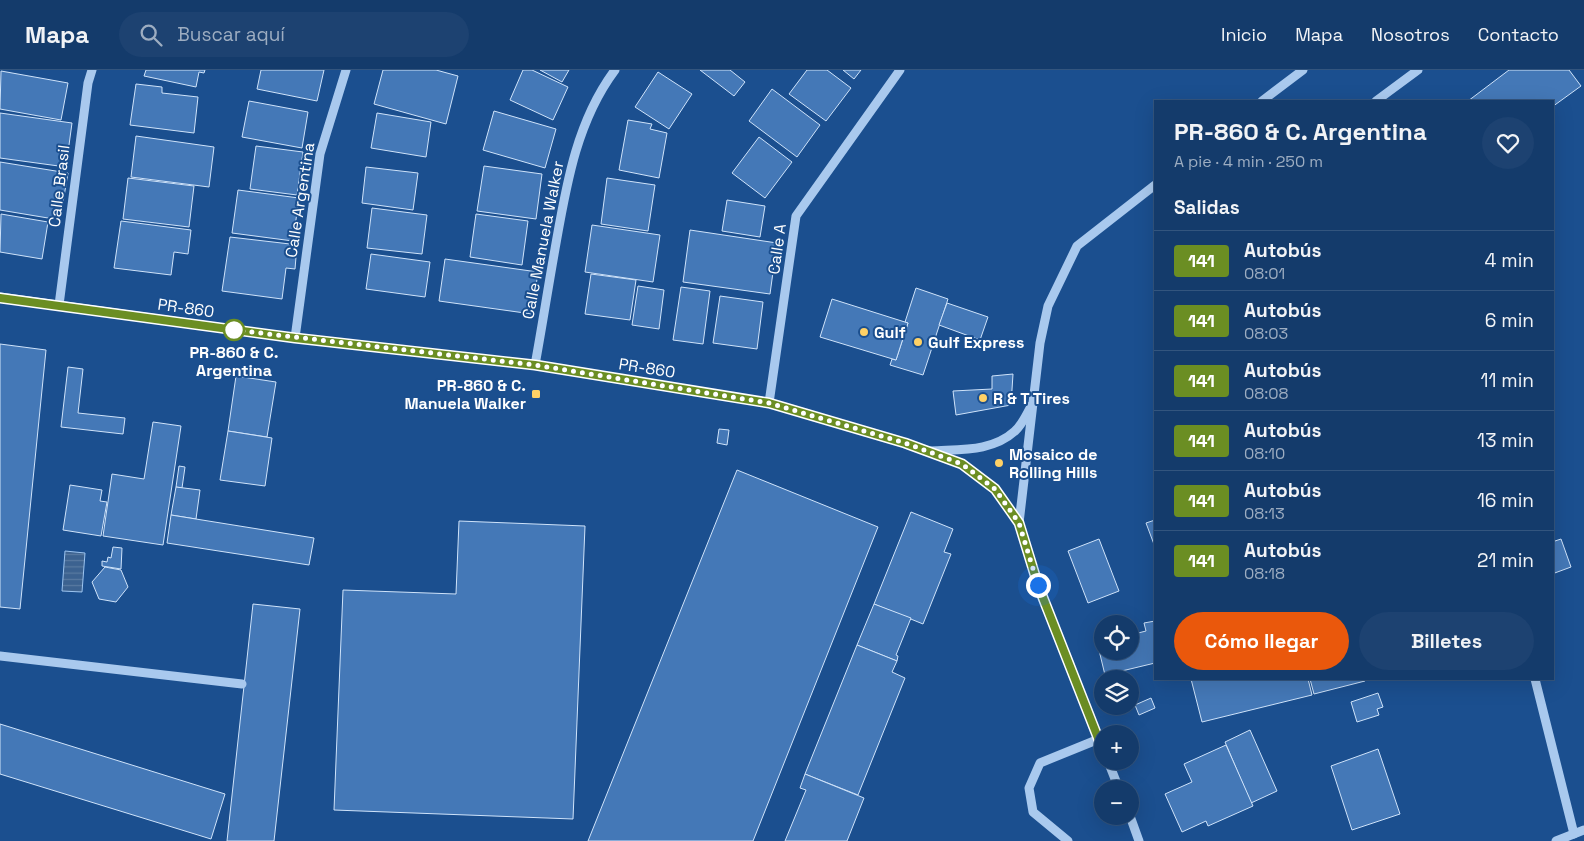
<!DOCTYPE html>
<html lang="es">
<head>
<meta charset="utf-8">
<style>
	body { margin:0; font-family:"Space Grotesk",sans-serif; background:#1d4271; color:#f1f3f6; height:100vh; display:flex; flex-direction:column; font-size:19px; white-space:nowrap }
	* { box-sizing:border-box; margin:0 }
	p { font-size:16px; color:#9dadc1 }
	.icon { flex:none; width:28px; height:28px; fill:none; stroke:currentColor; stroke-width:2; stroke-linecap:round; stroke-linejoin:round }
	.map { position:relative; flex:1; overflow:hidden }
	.panel { position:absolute; left:1154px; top:30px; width:400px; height:580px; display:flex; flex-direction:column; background:#143b6b; border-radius:0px; box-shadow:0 5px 20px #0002,0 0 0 1px #33557e }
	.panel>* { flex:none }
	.badge { padding:0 10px; border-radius:4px; font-size:18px; line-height:32px }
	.controls { position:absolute; left:1094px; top:545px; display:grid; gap:10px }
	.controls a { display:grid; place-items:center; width:45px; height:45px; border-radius:50%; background:#143b6b; box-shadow:0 5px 20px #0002,0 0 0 1px #33557e; font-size:25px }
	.you { position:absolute; width:25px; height:25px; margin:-12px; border:4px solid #fff; border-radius:50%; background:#1a73e8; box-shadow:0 0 0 8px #1a73e833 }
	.map>.badge { position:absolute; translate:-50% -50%; box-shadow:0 0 0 2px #fff }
	h2 { padding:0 20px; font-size:19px; line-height:45px }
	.round { display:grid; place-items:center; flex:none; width:52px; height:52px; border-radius:26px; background:#1d4271 }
	.summary { display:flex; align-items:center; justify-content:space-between; height:85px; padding:0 20px }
	h1 { font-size:24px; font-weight:700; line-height:38px }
	.cta { display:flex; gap:10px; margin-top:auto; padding:10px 20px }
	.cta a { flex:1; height:58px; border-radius:30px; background:#ea580c; color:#fff; font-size:20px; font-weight:700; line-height:58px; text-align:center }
	.cta a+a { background:#1d4271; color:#f1f3f6 }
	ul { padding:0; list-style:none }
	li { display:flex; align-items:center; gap:15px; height:60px; padding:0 20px; border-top:1px solid #33557e }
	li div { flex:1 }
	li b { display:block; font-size:19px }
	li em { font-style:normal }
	li .badge { min-width:55px; font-weight:700; text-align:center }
	header { display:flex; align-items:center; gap:30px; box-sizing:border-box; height:70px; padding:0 25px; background:#143b6b; border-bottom:1px solid #33557e }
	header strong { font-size:24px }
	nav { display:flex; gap:28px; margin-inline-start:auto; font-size:18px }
	.search { width:350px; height:45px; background:#1d4271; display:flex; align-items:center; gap:12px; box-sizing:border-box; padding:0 18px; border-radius:28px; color:#9dadc1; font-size:19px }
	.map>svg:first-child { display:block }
	.water { fill:url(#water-rules); stroke:#9cc4f0 }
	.building { fill:#4478b7; stroke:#cfe3fa }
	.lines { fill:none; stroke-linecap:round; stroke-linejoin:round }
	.minor { stroke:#a9c9ee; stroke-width:9 }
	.line-casing { stroke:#fff; stroke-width:11 }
	.line { stroke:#6b8e23; stroke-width:8 }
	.walk { stroke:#fff; stroke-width:5; stroke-dasharray:0 9 }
	.stop-dot { fill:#fff; stroke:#6b8e23; stroke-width:2.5 }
	.poi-dot { fill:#ffd166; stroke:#1b4f8f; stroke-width:2 }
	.labels { text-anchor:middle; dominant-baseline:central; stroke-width:4; stroke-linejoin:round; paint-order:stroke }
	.street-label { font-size:16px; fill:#fff; stroke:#1b4f8f }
	.poi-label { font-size:16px; font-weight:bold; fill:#fff; stroke:#1b4f8f; text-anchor:start }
	.stop-label { font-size:16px; font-weight:bold; fill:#fff; stroke:#1b4f8f }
</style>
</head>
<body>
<header>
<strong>Mapa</strong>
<div class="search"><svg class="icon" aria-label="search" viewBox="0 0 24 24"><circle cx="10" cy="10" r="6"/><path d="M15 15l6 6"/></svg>Buscar aquí</div>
<nav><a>Inicio</a><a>Mapa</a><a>Nosotros</a><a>Contacto</a></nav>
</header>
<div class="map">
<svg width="1584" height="771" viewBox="0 0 1584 771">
	<defs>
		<pattern id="water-rules" width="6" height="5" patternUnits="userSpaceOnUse" patternTransform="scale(1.25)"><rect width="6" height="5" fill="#3c6290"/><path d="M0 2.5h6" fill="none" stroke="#597aa1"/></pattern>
	</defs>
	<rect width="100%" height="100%" fill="#1b4f8f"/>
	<polygon class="water" points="65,481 85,483 82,522 62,521"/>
	<g class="building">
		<polygon points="146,0 205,0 204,3 199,2 196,17 144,6"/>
		<polygon points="261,0 324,0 317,31 257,19"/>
		<polygon points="383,0 436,0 458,6 446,54 374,34"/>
		<polygon points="523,0 532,0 568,17 553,50 510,30"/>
		<polygon points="540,0 569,0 562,12"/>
		<polygon points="700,0 730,0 745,12 734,26"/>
		<polygon points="807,0 827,0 851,18 826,51 789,24"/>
		<polygon points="843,0 861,0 854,9"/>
		<polygon points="1509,0 1569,0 1581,16 1552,37 1552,31 1468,31"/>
		<polygon points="1,1 68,13 61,50 0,39"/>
		<polygon points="658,2 692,24 669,59 635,37"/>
		<polygon points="136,14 162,17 162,23 198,27 194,63 130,55"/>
		<polygon points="772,19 820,55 797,87 749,51"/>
		<polygon points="249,31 308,42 302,78 242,67"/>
		<polygon points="494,41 556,59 545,98 483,80"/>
		<polygon points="0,43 72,53 66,97 0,88"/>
		<polygon points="377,43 431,52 426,87 371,78"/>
		<polygon points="628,50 652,54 650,59 667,63 659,108 619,100"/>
		<polygon points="136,66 214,77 209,117 131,107"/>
		<polygon points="759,67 792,92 765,128 732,103"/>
		<polygon points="256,76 303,82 297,125 250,119"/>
		<polygon points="0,92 68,103 60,150 0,140"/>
		<polygon points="484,96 542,104 536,149 477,141"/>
		<polygon points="366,97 418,103 413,140 362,133"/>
		<polygon points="128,108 194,116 189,157 123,149"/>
		<polygon points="607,108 655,115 648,161 601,154"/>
		<polygon points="238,120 299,128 293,171 232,163"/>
		<polygon points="727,130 765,136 760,167 722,161"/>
		<polygon points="372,138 427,145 422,184 367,178"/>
		<polygon points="1,144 48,152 42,189 0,182"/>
		<polygon points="476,144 528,151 522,195 470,187"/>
		<polygon points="121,151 191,160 188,184 174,182 171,205 114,198"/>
		<polygon points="592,155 660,165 653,212 585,202"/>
		<polygon points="690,160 777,173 770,224 683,212"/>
		<polygon points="230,167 290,174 288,186 296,187 295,199 286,198 282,229 222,221"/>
		<polygon points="371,184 430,192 425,227 366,219"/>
		<polygon points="445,189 538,202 532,244 439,231"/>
		<polygon points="591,204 636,210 630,250 585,244"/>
		<polygon points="638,216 664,220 659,259 632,255"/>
		<polygon points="681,217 710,221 703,274 673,270"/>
		<polygon points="916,218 948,229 923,305 890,295 892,289 896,290 908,253 905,252"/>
		<polygon points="720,226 763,232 757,279 713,273"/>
		<polygon points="832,229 908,253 896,290 820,267"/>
		<polygon points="947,233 988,247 980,270 939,255"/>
		<polygon points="0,274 46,280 20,539 0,537"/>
		<polygon points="68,297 83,299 78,343 125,348 123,364 61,357"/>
		<polygon points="1013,304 1011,335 956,345 953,321 992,319 992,306"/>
		<polygon points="236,306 276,312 267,367 228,361"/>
		<polygon points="153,352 181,356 163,475 103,466 112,404 144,409"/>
		<polygon points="719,359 729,360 727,375 717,373"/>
		<polygon points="228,361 272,368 265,416 220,410"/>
		<polygon points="179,396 185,397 182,418 176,417"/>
		<polygon points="737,400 878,457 753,771 588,771"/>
		<polygon points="70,415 102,420 100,431 107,432 101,466 63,460"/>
		<polygon points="176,417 200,420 196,449 171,445"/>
		<polygon points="911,442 953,459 944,482 951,484 923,554 874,534"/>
		<polygon points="171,445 314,468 309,495 167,473"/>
		<polygon points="1155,450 1155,477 1146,453"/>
		<polygon points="459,451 585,456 573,749 334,740 343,520 456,524"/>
		<polygon points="1099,469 1119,521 1088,533 1068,481"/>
		<polygon points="1561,469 1571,497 1552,504 1552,472"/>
		<polygon points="113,477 122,478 121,499 102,496 102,491 107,492 108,487 111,488"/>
		<polygon points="105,497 121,500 128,517 116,532 99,529 92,512"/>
		<polygon points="253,534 300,539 274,771 227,771"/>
		<polygon points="874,534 911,548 896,585 898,586 897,591 857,575"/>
		<polygon points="1155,551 1155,593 1105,605 1097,572 1102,571 1102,581 1130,581 1130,565 1146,561 1144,553"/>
		<polygon points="857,575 897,591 892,602 905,608 858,725 805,704"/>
		<polygon points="1191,609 1308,609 1312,625 1202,652"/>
		<polygon points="1310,609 1364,609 1365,611 1314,624"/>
		<polygon points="1378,623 1383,637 1377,639 1379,645 1357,652 1351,632"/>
		<polygon points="1151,628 1155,638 1139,645 1135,635"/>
		<polygon points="0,654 225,724 211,769 0,704"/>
		<polygon points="1250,660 1277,721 1251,733 1225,672"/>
		<polygon points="1226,675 1253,736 1208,756 1206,751 1182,762 1165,724 1192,712 1184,694"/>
		<polygon points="1378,679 1400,744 1352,760 1331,696"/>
		<polygon points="805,704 864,728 847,771 785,771 806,720 800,718"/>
	</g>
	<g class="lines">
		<g class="minor">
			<polyline points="1262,31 1303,0"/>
			<polyline points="1376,31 1418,0"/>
			<polyline points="0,227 295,268 535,295 769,333 905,373 962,394 995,419 1019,453 1038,515 1102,677"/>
			<polyline points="59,235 88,13 92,0"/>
			<polyline points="295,268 320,84 346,0"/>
			<path d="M535,295C542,257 548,218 555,179C566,117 576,52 615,0"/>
			<polyline points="769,333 796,146 900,0"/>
			<path d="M931,381C960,379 992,382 1015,361C1022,355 1027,343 1032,335"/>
			<polyline points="1019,453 1040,273 1048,236 1077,176 1155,115"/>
			<polyline points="0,586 242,614"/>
			<polyline points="1535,609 1574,764"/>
			<polyline points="1108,691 1119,719"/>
			<polyline points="1130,746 1139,771"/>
			<polyline points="1068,771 1033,742 1029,718 1040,693 1099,669"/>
			<polyline points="1556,771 1584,760"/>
		</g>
	</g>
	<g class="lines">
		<defs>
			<polyline id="line" points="0,228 295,268 535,295 769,333 905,373 962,394 995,419 1019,453 1038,515 1102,678"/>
		</defs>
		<use href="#line" class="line-casing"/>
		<use href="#line" class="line"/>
		<polyline class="walk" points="234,260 535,295 769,333 905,373 962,394 995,419 1019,453 1038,515"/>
	</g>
	<circle class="stop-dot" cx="234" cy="260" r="10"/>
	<g class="poi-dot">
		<circle cx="864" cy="262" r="5"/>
		<circle cx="918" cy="272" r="5"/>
		<rect x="531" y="319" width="10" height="10" rx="2.5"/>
		<circle cx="983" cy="328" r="5"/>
		<circle cx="999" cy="393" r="5"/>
	</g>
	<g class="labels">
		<g class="street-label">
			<text transform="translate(59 116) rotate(-83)">Calle Brasil</text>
			<text transform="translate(300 130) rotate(-81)">Calle Argentina</text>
			<text transform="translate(543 170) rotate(-79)">Calle Manuela Walker</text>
			<text transform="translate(777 179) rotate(-82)">Calle A</text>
			<text transform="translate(186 238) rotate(8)">PR-860</text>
			<text transform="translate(647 298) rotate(9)">PR-860</text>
		</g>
		<g class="poi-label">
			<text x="874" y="262">Gulf</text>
			<text x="928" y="272">Gulf Express</text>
			<text x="526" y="315" text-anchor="end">PR-860 &amp; C.<tspan x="526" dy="18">Manuela Walker</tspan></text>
			<text x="993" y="328">R &amp; T Tires</text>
			<text x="1009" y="384">Mosaico de<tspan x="1009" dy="18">Rolling Hills</tspan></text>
		</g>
		<g class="stop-label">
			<text x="234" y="282">PR-860 &amp; C.<tspan x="234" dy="18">Argentina</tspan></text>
		</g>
	</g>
</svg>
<div class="controls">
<a><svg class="icon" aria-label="locate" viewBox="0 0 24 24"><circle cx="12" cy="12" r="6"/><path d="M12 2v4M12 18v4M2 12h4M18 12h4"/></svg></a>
<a><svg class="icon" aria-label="layers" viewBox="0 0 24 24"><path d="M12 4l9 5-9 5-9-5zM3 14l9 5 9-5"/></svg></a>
<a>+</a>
<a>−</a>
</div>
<div class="you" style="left:1038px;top:515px"></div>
<section class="panel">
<div class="summary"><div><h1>PR-860 &amp; C. Argentina</h1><p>A pie · 4 min · 250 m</p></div><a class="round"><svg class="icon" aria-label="heart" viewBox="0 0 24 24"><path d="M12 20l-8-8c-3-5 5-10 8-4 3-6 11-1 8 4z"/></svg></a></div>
<h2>Salidas</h2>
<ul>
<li><span class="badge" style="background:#6b8e23;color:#fff">141</span><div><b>Autobús</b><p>08:01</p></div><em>4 min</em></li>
<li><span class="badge" style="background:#6b8e23;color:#fff">141</span><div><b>Autobús</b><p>08:03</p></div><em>6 min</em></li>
<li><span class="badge" style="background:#6b8e23;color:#fff">141</span><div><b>Autobús</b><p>08:08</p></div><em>11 min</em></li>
<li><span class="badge" style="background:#6b8e23;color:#fff">141</span><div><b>Autobús</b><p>08:10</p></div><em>13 min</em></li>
<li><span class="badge" style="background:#6b8e23;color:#fff">141</span><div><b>Autobús</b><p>08:13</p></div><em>16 min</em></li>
<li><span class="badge" style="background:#6b8e23;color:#fff">141</span><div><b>Autobús</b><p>08:18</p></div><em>21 min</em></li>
</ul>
<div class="cta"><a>Cómo llegar</a><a>Billetes</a></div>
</section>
</div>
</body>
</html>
